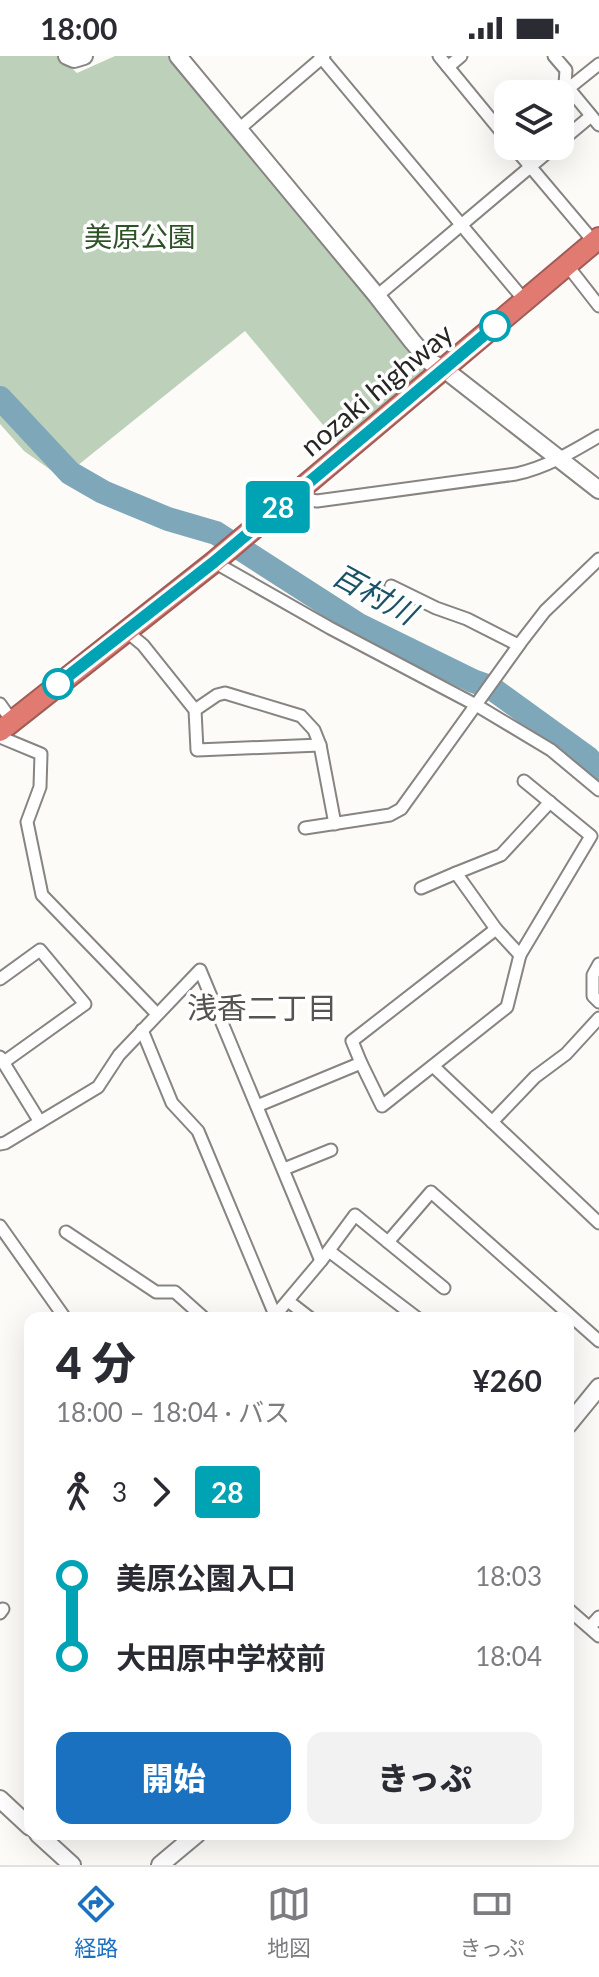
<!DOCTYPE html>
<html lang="ja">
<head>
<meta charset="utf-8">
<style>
	body { margin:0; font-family:Lato,"Noto Sans JP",sans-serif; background:#f2f2f3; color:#2b2b33; height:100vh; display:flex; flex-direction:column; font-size:30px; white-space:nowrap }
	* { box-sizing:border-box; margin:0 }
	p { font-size:26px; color:#7c7c81 }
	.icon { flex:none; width:44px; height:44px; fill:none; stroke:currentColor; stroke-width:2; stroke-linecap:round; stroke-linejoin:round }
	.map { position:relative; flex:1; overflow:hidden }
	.drawer { position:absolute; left:24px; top:1256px; width:550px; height:528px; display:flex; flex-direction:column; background:#fff; border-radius:16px; box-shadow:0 8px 32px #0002 }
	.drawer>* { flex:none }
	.badge { padding:0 16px; border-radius:6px; font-size:28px; line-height:52px }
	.buttons { position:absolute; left:494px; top:24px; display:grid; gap:16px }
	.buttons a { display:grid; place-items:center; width:80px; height:80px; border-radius:16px; background:#fff; box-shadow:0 8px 32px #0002; font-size:40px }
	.map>.badge { position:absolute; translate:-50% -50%; box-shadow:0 0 0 4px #fff }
	.legs { display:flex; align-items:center; gap:12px; height:88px; padding:0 32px; font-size:26px }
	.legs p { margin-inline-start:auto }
	.head { display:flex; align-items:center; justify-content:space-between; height:136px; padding:0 32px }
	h1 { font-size:44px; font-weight:800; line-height:60px }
	.action { display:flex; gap:16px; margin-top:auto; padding:16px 32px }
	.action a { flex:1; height:92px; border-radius:16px; background:#1a71bf; color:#fff; font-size:32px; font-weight:800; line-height:92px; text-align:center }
	.action a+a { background:#f2f2f3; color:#2b2b33 }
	ul { padding:0 32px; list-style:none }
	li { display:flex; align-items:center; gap:28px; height:80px; font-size:30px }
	li i { display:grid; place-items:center; width:12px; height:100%; margin:0 10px; background:currentColor }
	li i::after { content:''; width:20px; height:20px; margin:-10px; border:6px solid; border-radius:50%; background:#fff }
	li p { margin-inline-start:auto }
	li:first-child i { background:linear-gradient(#0000 50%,currentColor 0) }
	li:last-child i { background:linear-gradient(currentColor 50%,#0000 0) }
	.status { display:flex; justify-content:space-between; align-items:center; height:56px; padding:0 40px; background:#fff; direction:ltr }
	.status svg { height:22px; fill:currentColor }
	.dock { display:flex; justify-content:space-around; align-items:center; height:112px; border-top:2px solid #e1e1e2; background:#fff; font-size:22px; color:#7c7c81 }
	.dock a { display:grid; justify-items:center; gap:4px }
	.dock .current { color:#1a71bf }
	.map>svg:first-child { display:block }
	.green { fill:#bdd0b9 }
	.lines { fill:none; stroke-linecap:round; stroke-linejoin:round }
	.river { stroke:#7ea8ba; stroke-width:24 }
	.street-casing { stroke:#878482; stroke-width:15 }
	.secondary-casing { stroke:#878482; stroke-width:20 }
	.highway-casing { stroke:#a05d57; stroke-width:24 }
	.street { stroke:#fff; stroke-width:11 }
	.secondary { stroke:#fff; stroke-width:16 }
	.highway { stroke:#e17b72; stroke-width:20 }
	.line-1-casing { stroke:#fff; stroke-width:18 }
	.line-1 { stroke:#00a3b4; stroke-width:12 }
	.stop-1-dot { fill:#fff; stroke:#00a3b4; stroke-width:4 }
	.labels { text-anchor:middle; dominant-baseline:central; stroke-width:7; stroke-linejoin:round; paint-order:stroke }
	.park-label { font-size:28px; fill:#2e5326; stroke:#fff }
	.street-label { font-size:28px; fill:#272625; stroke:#fff }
	.water-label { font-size:30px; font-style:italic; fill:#1b5267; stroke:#fff }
	.neighbourhood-label { font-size:30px; fill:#565351; stroke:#fff }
</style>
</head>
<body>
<div class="status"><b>18:00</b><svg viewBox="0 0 49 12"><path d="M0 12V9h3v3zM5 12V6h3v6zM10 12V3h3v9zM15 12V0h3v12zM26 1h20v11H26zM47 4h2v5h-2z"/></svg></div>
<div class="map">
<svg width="599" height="1809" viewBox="0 0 599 1809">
	<rect width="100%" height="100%" fill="#fdfbf8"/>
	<polygon class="green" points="0,0 59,0 77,17 115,0 171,0 391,267 399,282 424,314 338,387 245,275 62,422 24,395 0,368"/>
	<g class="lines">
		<polyline class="river" points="0,342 70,417 103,436 168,463 216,477 359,569 473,625 490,631 588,702 599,716"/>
		<defs>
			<g id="street">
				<polyline points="320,0 525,245"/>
				<polyline points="439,0 508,84"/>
				<polyline points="554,0 566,14 565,28 599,69"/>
				<polyline points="448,11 461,0"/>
				<polyline points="569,32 599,8"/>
				<polyline points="239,73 324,0"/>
				<polyline points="560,86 591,60"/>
				<polyline points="513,90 594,186"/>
				<polyline points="567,209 599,250"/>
				<polyline points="377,240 555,90"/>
				<path d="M292,441L317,445L516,418C547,411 572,396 599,380"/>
				<polyline points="214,506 330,572 476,649 551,694 599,734"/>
				<polyline points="391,530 436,552 467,563 518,589"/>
				<polyline points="126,575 143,589 195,654 197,694 320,689"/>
				<polyline points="0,648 12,665"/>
				<polyline points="195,654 217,639 225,637 301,660 314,674 320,689 335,768"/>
				<polyline points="0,681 41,698 40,731 27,766 42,839 157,958"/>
				<polyline points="305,772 390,759 401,753 521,586 545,555 599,503"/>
				<polyline points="421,832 456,817"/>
				<polyline points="496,873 456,817 501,799 550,746"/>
				<polyline points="599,908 593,919 593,940 599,946"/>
				<polyline points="0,923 40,894 85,948 4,1006"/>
				<polyline points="142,974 172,1047 198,1075 275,1259"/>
				<polyline points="0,1001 40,1066"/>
				<polyline points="361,1007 382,1050 507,951 520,899"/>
				<polyline points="433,1010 599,1167"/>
				<polyline points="257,1050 361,1007 352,985 496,873 520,899 591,780 524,725"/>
				<polyline points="492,1066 535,1021 566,998 599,962"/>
				<polyline points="0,1088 5,1087 98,1031 119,999 200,914 321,1205"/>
				<polyline points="284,1113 331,1094"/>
				<polyline points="0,1170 65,1262"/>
				<polyline points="66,1176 156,1236 175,1236 204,1262"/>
				<polyline points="388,1186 431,1136 599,1285"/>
				<polyline points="329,1195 417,1262"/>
				<polyline points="288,1245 310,1262"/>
				<polyline points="273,1262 321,1205 355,1159 444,1232"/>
				<polyline points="568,1553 599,1580"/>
				<polyline points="0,1557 3,1553"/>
				<polyline points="590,1571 599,1561"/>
			</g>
			<g id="secondary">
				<polyline points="67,0 74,3 84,0"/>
				<polyline points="178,0 377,240 412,285 430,306 444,313 599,434"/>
				<polyline points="568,1369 599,1331"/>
				<polyline points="0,1743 30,1771"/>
				<polyline points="38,1778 72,1809"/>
				<polyline points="160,1809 197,1778"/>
			</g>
			<polyline id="highway" points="0,675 214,506 599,182"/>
		</defs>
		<use href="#street" class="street-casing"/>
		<use href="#secondary" class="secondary-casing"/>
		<use href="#highway" class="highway-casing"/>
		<use href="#street" class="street"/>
		<use href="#secondary" class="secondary"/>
		<use href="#highway" class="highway"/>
	</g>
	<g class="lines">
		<defs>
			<polyline id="line-1" points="58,628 214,506 495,270"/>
		</defs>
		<use href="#line-1" class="line-1-casing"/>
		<use href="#line-1" class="line-1"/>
	</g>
	<g class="stop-1-dot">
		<circle cx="495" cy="270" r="14"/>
		<circle cx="58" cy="628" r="14"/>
	</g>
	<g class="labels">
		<g class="park-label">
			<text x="140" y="180">美原公園</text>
		</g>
		<g class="street-label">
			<text transform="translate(376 333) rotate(-40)">nozaki highway</text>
		</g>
		<g class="water-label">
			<text transform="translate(375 537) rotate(29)">百村川</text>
		</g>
		<g class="neighbourhood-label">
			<text x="262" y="951">浅香二丁目</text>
		</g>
	</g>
</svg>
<div class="buttons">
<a><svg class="icon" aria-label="layers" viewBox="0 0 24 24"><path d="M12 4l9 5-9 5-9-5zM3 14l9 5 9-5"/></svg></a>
</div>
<b class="badge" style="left:278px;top:451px;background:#00a3b4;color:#fff">28</b>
<section class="drawer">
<div class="head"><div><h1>4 分</h1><p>18:00 – 18:04 · バス</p></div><b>¥260</b></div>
<div class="legs"><svg class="icon" aria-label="walk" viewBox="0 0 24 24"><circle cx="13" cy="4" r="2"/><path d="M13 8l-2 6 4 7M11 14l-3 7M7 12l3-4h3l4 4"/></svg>3<svg class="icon" aria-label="forward" viewBox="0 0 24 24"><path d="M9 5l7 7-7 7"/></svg><b class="badge" style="background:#00a3b4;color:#fff">28</b></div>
<ul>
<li><i style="color:#00a3b4"></i><b>美原公園入口</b><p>18:03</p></li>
<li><i style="color:#00a3b4"></i><b>大田原中学校前</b><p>18:04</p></li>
</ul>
<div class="action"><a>開始</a><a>きっぷ</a></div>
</section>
</div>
<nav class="dock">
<a class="current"><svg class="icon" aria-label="directions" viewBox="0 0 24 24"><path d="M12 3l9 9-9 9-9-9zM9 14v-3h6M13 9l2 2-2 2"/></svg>経路</a>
<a><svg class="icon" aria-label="map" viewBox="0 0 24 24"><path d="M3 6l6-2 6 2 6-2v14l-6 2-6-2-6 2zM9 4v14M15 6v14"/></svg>地図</a>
<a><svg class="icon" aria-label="tickets" viewBox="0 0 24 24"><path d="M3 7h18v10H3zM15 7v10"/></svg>きっぷ</a>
</nav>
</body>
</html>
